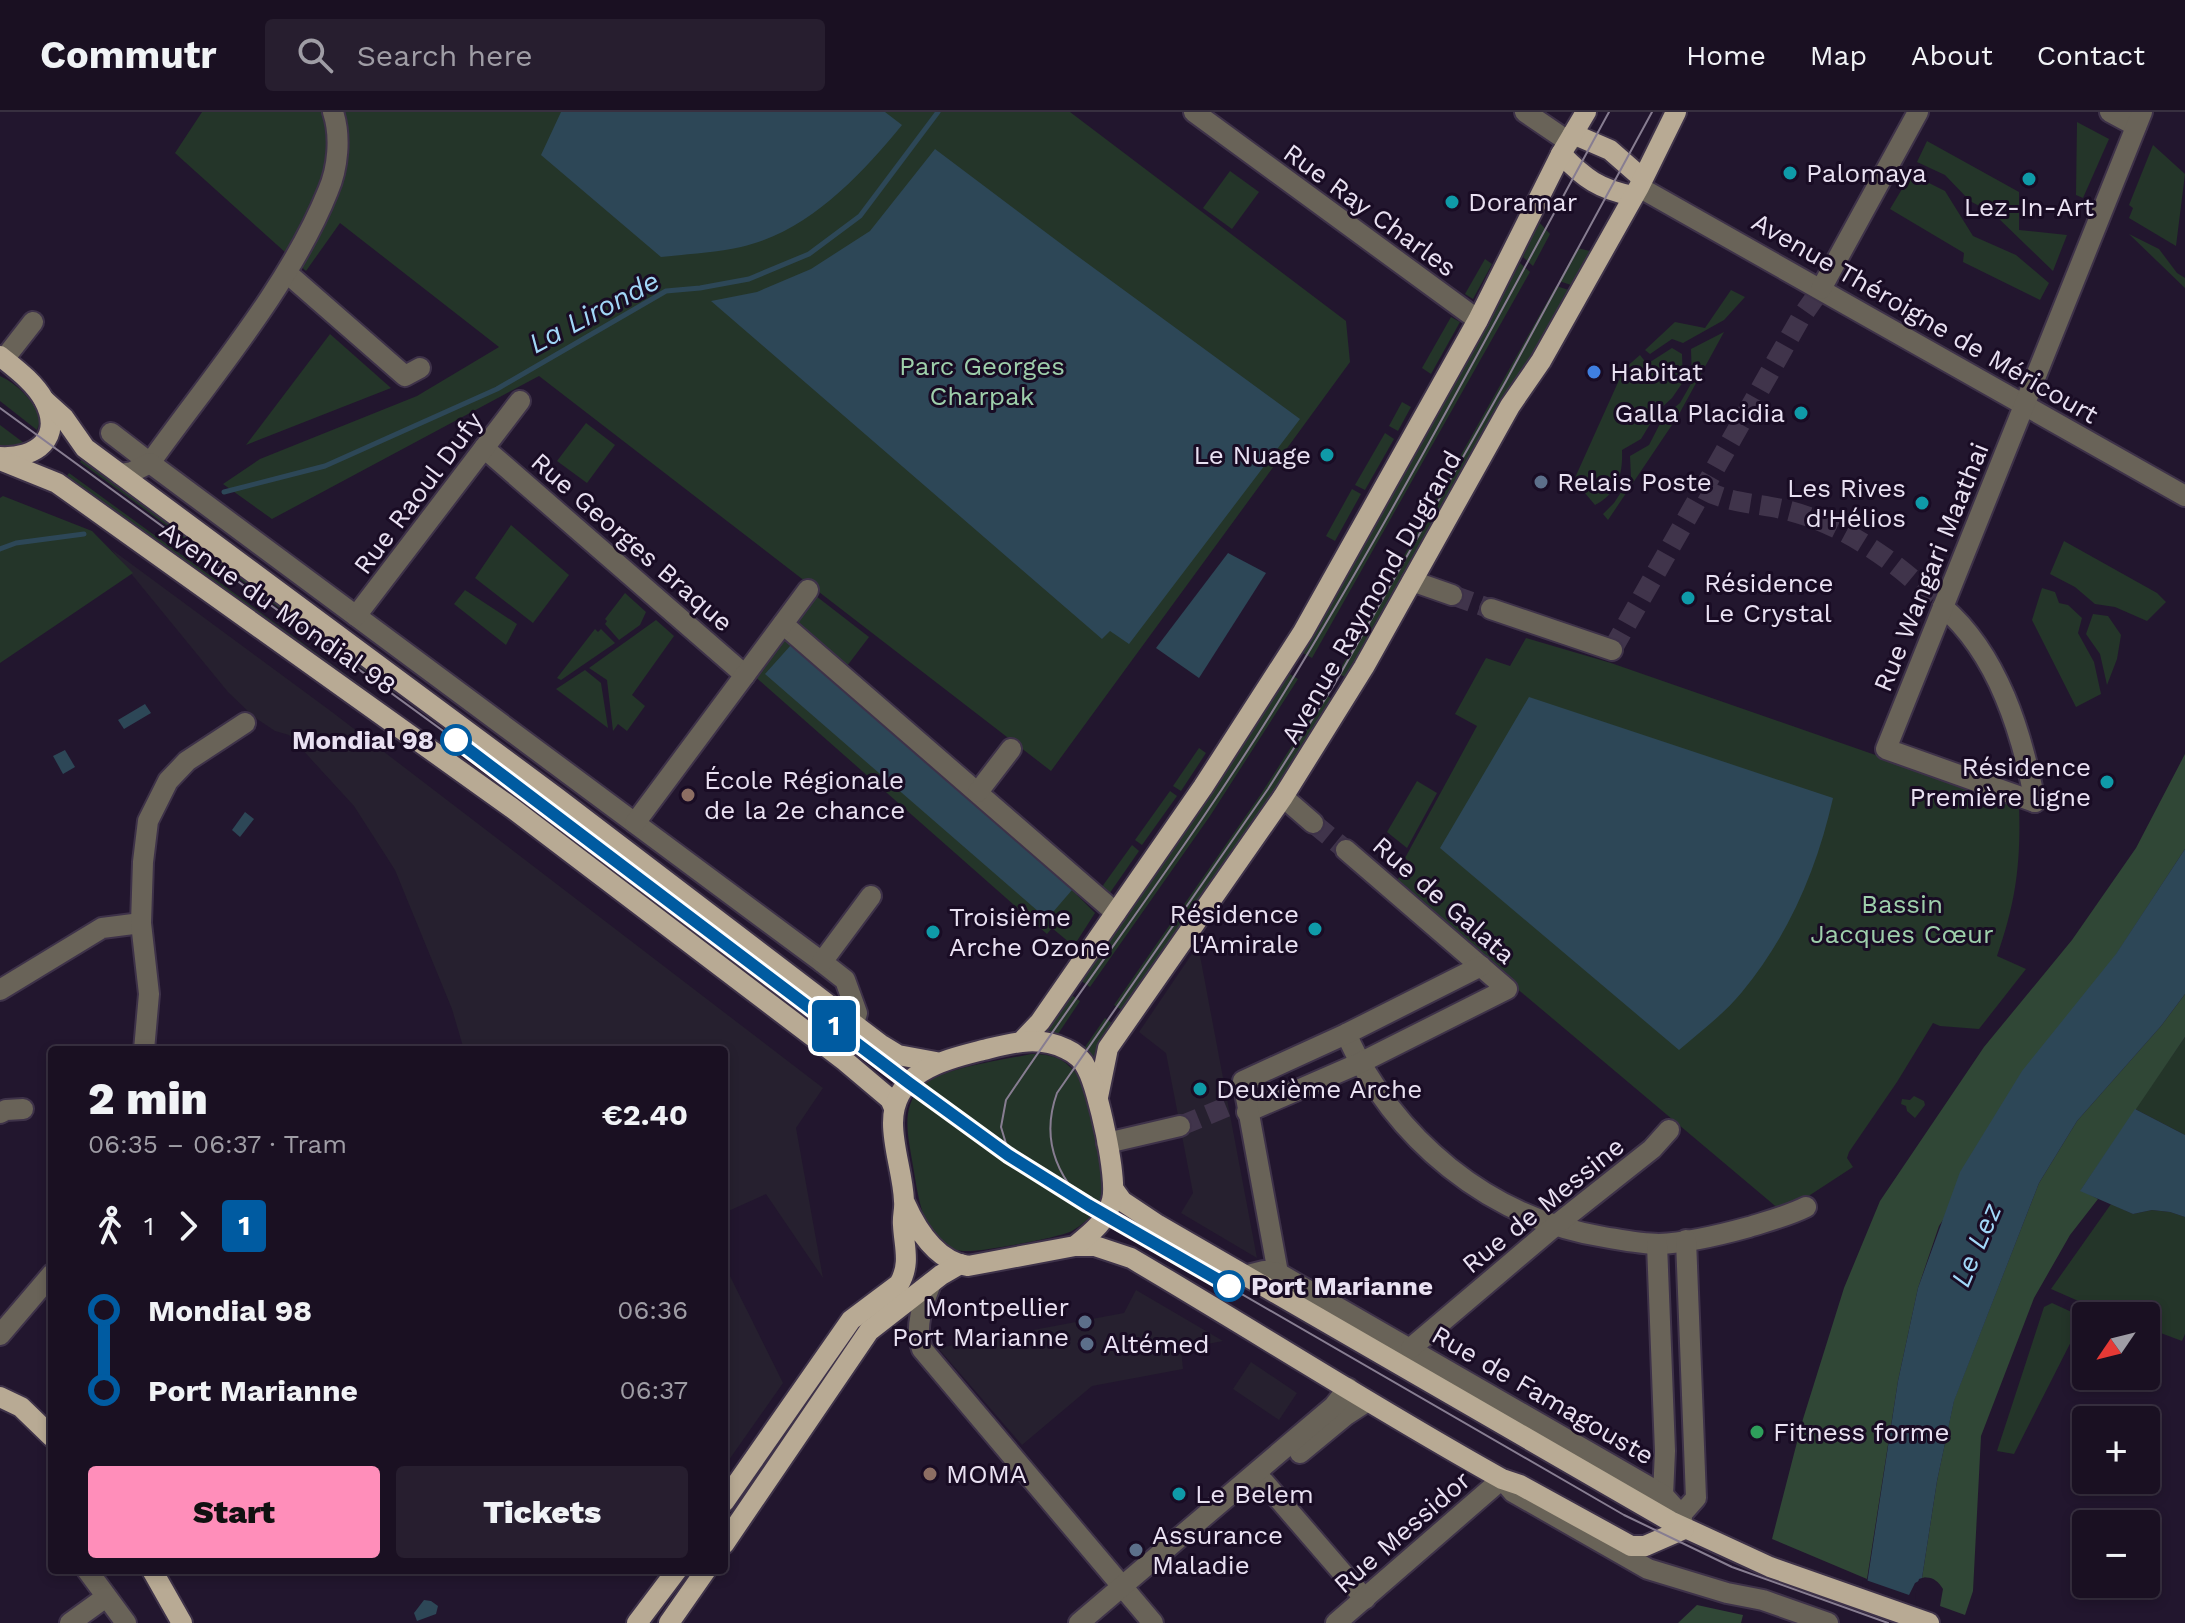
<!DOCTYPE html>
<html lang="en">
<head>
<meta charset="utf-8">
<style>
	body { margin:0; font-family:"Work Sans",sans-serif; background:#271e2f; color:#f1f3f6; height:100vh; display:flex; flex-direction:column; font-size:30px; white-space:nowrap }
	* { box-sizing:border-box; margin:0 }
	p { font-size:26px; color:#9f9da5 }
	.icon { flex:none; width:44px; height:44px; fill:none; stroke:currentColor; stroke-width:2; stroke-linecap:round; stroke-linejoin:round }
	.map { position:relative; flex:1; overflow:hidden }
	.drawer { position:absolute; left:48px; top:934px; width:680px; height:528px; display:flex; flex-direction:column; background:#1a1022; border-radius:8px; box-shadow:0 4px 12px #0003,0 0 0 2px #383040 }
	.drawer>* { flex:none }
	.badge { padding:0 16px; border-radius:6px; font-size:28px; line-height:52px }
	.needle { width:52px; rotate:235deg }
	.controls { position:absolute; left:2072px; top:1190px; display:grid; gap:16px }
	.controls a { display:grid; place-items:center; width:88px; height:88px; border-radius:8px; background:#1a1022; box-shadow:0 4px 12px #0003,0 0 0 2px #383040; font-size:40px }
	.map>.badge { position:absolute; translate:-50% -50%; box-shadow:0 0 0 4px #fff }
	.legs { display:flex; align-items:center; gap:12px; height:88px; padding:0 40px; font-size:26px }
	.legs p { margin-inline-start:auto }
	.headline { display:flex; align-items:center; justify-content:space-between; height:136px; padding:0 40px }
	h1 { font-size:44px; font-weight:800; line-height:60px }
	.cta { display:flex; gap:16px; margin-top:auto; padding:16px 40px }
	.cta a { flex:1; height:92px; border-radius:8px; background:#ff8eba; color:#111; font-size:32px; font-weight:800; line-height:92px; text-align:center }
	.cta a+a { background:#271e2f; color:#f1f3f6 }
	ul { padding:0 40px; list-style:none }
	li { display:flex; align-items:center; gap:28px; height:80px; font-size:30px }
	li i { display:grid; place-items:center; width:12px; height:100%; margin:0 10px; background:currentColor }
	li i::after { content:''; width:20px; height:20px; margin:-10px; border:6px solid; border-radius:50%; background:#1a1022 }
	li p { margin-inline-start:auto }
	li:first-child i { background:linear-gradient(#0000 50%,currentColor 0) }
	li:last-child i { background:linear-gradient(currentColor 50%,#0000 0) }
	header { display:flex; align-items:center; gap:48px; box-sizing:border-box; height:112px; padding:0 40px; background:#1a1022; border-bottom:2px solid #383040 }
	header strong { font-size:38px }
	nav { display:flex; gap:44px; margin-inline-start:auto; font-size:28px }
	.search { width:560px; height:72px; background:#271e2f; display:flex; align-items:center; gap:20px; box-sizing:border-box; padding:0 28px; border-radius:8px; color:#9f9da5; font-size:30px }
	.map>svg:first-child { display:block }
	.commercial { fill:#26202f }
	.green { fill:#243529 }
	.forest { fill:#304736 }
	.water { fill:#2d4757 }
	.pier { fill:#22162e }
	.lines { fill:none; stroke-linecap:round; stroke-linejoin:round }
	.stream { stroke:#2d4757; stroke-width:5 }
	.minor-tunnel { stroke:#40344b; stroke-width:20; stroke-dasharray:20 10; stroke-linecap:butt }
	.minor-casing { stroke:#3e3249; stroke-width:24 }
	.major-casing { stroke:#3e3249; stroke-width:24 }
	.minor { stroke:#696358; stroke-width:20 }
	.major { stroke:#b8aa94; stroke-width:20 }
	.tram { stroke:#877d91; stroke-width:2 }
	.line-1-casing { stroke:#fff; stroke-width:18 }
	.line-1 { stroke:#005ba1; stroke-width:12 }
	.culture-dot { fill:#0f9aa8; stroke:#190c24; stroke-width:3 }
	.shop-dot { fill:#3f7fe0; stroke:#190c24; stroke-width:3 }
	.service-dot { fill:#5c6f8a; stroke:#190c24; stroke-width:3 }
	.stop-1-dot { fill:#fff; stroke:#005ba1; stroke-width:4 }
	.education-dot { fill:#8d6e63; stroke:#190c24; stroke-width:3 }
	.leisure-dot { fill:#2e9e5b; stroke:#190c24; stroke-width:3 }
	.labels { text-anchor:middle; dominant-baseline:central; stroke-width:6; stroke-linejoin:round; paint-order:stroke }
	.poi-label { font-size:26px; fill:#e9e1f2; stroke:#190c24; text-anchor:start }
	.street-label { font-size:26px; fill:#e9e1f2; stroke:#190c24 }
	.park-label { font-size:26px; fill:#9ecfab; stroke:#190c24 }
	.stop-label { font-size:26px; font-weight:bold; fill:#e9e1f2; stroke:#190c24; text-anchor:end }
	.water-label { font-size:28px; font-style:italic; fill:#a1d7f7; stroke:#190c24 }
</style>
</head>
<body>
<header>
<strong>Commutr</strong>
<div class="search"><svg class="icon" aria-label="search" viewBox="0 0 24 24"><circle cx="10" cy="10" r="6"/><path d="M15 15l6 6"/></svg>Search here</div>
<nav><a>Home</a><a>Map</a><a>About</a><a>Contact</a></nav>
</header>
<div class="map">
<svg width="2185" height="1511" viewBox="0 0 2185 1511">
	<rect width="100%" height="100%" fill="#22162e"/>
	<g class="commercial">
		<polygon points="111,437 332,600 823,976 796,1016 823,1166 766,1082 724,1101 724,938 464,938 452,897 395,758 354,694 289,623 275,619 254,605 228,580"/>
		<polygon points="1198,833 1257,1146 1181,1101 1193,1081 1166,941 1139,920"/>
		<polygon points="724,1152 783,1271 724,1355"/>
		<polygon points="1136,1178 1223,1229 1181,1237 1183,1257 1092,1274 1022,1333 938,1236 1124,1201"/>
		<polygon points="1251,1250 1297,1281 1279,1308 1233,1277"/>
	</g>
	<g class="green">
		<polygon points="202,0 1070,0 1346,209 1350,250 1051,659 539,264 272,407 223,372 260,347 417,284 499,235 340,111 306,159 175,41"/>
		<polygon points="2077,10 2109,27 2083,86 2076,83"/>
		<polygon points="1927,29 2019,80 2019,118 2067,123 2053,159 1994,102 1970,89 1945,63 1917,50"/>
		<polygon points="2153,33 2185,62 2176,134 2129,106 2133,96 2129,93"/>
		<polygon points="1230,59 1259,80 1232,117 1203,96"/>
		<polygon points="1911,62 1945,79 1973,124 2016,143 2049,171 2040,188 1963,150 1964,141 1890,97"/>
		<polygon points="1538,109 1550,122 1533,154 1523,145"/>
		<polygon points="2129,122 2159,137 2177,161 2185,166 2185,176"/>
		<polygon points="1577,136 1590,139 1571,173 1559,169"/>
		<polygon points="1485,147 1492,152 1473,187 1465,182"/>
		<polygon points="1520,151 1530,160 1312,546 1301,540"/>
		<polygon points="1556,174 1569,178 1348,567 1338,561"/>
		<polygon points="1731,178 1745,185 1724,208 1683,231 1672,227 1650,242 1645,238 1675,210 1705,216"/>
		<polygon points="1451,205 1460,210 1431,262 1422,256"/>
		<polygon points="1724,220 1678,304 1608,408 1603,402 1614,391 1631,365 1630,344 1649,333 1664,304 1680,291 1692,270 1691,237"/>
		<polygon points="330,222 391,276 246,333"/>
		<path d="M1672,236L1682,242L1683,270L1672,286L1658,299L1641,327L1622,338C1623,362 1618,381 1595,393L1574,368L1624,257L1640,243L1647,252Z"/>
		<path d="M0,264C19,273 31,287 41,305L37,318L0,289Z"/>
		<polygon points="1402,290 1411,295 1398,319 1389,314"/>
		<polygon points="586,311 615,333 587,371 557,349"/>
		<polygon points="0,313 28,334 0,337"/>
		<polygon points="1385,321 1394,327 1365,378 1355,373"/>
		<polygon points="84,344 399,575 395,581 80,350"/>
		<polygon points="69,361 374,583 368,587 64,368"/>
		<polygon points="1352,377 1361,382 1335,429 1326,424"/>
		<polygon points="3,384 92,419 133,461 0,551 0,386"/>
		<polygon points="511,413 569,463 533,511 475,466"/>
		<polygon points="2064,429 2157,481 2166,490 2147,509 2115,495 2095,492 2075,475 2050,462"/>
		<polygon points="2042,476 2055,480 2059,491 2068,493 2082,506 2078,521 2094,550 2101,582 2076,595 2032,508"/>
		<polygon points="465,478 517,512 506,533 454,492"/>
		<polygon points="625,481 646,500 640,513 619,528 605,512 607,509 605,507"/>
		<polygon points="816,484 869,525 847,554 797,509"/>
		<polygon points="2093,502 2108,504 2121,523 2117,547 2107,573 2100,542 2086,522"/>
		<polygon points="656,508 674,524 632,583 645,594 627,619 618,612 613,619 607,568 589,556"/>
		<polygon points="595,517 598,520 601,517 615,531 561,568 557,566"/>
		<polygon points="786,518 1081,777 1077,783 1095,801 1077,829 1070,831 1052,816 1047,822 752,562"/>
		<path d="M1526,526L1611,551L2019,693C2021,750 2016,790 1997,844L2026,857L1979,917L1940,914L1933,911L1897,970L1849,1040L1847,1046L1853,1055L1807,1085L1780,1098L1394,773L1409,750L1405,746L1477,614L1455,602L1486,546L1510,554Z"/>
		<polygon points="585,558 601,571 608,616 556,577"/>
		<polygon points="1288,561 1298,567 1210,704 1090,875 1080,868 1200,697"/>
		<polygon points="1325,582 1336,590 1125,900 1114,893 1261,682"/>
		<polygon points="1199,636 1206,641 1181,679 1173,674"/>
		<polygon points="1417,669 1437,681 1407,736 1387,720"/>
		<polygon points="1170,679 1177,684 1142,733 1135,728"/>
		<polygon points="1132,733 1139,739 1107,785 1099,779"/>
		<polygon points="1070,882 1080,889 1056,925 1044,920"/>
		<polygon points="1105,906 1116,914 1097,950 1083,938"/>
		<polygon points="2185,925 2185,1023 2135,997"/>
		<path d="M1031,942C1046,942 1060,944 1070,955C1076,960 1081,967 1084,975C1091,992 1103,1057 1102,1076C1102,1088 1095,1100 1087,1108C1082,1112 1077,1116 1072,1119C1058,1126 989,1138 971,1139C924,1142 919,1088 913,1054C909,1027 899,996 922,974C941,956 1004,948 1031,942Z"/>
		<polygon points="1914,984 1924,989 1925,993 1915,1006 1907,999 1906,994 1901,992 1902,987 1910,988"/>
		<polygon points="2111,1092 2133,1102 2152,1098 2170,1100 2185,1105 2185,1222 2182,1229 2158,1220 2151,1235 2146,1233 2146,1204 2086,1204 2086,1211 2081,1210 2014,1342 1997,1339 2044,1195 2052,1191 2076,1202 2083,1191 2051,1177"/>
	</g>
	<g class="forest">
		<polygon points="2185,642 2185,737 1939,1114 1918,1176 1898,1269 1867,1467 1772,1427 1803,1307 1844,1176 1880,1089 1984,935 2072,828 2136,736"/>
		<path d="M2185,882V925L2081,1078L2098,1087L2070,1123L2034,1186L1981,1324L1973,1479L1965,1503L1940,1494L1943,1477C1938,1469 1932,1464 1922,1466L1937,1369L1954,1288L2039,1071L2077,1009L2161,914Z"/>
		<polygon points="1697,1493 1743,1503 1741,1511 1678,1511"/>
	</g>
	<g class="water">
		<path d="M561,0H885L902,13C861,63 808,120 741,135C715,141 687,142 661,145L541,43Z"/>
		<polygon points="935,37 1076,143 1300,307 1129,532 1110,519 1102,527 711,189 757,180 811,157 870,119"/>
		<polygon points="1228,441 1266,461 1199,566 1156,536"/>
		<polygon points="791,533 1072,778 1047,807 765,562"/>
		<path d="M1529,585L1833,686C1817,757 1789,823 1742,880C1724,902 1700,920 1679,938L1440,736Z"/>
		<polygon points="145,592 151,601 124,617 118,608"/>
		<polygon points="65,638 75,655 63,662 53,644"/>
		<polygon points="245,700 254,707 240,725 232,718"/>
		<polygon points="2185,737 2185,882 2161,914 2077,1009 2039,1071 1954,1289 1937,1369 1922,1466 1919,1467 1911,1493 1861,1511 1898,1269 1918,1176 1960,1060 2022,959 2116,842"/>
		<polygon points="2135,997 2185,1023 2185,1105 2170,1100 2152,1098 2133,1102 2080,1079"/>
		<polygon points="424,1488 431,1489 438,1494 436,1502 417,1509 414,1501"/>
	</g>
	<polygon class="pier" points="1926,1465 1918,1473 1915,1482 1918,1501 1916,1511 1857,1511 1863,1467 1909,1483 1915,1471"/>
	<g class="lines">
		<g class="stream">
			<polyline points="224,380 325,354 497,277 666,179 700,176 749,167 809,142 860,104 938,0"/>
			<polyline points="0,437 16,431 84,422"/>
		</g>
		<g class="minor-tunnel">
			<path d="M1703,377C1729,392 1758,391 1786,398C1847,413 1899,452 1943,495"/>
			<polyline points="1452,483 1491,497"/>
			<polyline points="1612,538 1800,207 1821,177"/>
			<polyline points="1313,711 1346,738"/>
			<polyline points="1180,1014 1229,994"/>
		</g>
		<defs>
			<g id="minor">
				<polyline points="1194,0 1478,208"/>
				<polyline points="1525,0 1569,30"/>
				<polyline points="2110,0 2136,14"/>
				<polyline points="1639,75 2185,384"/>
				<polyline points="287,161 405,264 420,256"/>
				<polyline points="1821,177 1918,0"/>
				<polyline points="4,247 33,210"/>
				<path d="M111,321L150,351C210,267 290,174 328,79C338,56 341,24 333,0"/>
				<polyline points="484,336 745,563"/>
				<polyline points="120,362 132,360 150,351 822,850 845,868 857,901 854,911"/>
				<polyline points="1412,469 1452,483"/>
				<path d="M1943,495C1998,542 2022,621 2035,690"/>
				<polyline points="1491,497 1612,538"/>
				<polyline points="356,504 520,289"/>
				<polyline points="783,512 1116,801"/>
				<polyline points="978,680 1011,637"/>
				<polyline points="1283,685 1313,711"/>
				<polyline points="2035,690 1886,637 2142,0"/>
				<polyline points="635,711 808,478"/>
				<polyline points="822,850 871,784"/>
				<polyline points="0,878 102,816 141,811"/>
				<path d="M1346,922C1394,1027 1488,1106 1604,1125C1622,1128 1641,1132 1659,1132C1688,1131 1720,1123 1749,1115C1768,1109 1788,1104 1806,1095"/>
				<polyline points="144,938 149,882 141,811 143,750 148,709 168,669 187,649 245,611"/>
				<polyline points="1247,1000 1360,951 1507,877 1346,738"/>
				<polyline points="0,1001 6,998 23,997"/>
				<polyline points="1107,1031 1180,1014"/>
				<polyline points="1657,1132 1665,1339 1663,1383"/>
				<polyline points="1278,1161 1243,969 1346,922 1481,854"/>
				<polyline points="1248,1163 1264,1159 1278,1161 1663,1383 1681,1403 1684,1417"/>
				<path d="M931,1171C923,1192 914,1215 922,1237L1153,1511"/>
				<polyline points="0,1223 52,1162"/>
				<polyline points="1411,1236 1556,1113 1652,1037 1669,1018"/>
				<polyline points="1300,1341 1346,1303 1366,1290"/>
				<polyline points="1264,1370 1365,1487"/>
				<polyline points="1681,1403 1696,1386 1686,1128"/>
				<polyline points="87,1458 126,1511"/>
				<polyline points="70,1511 106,1485"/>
				<polyline points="1079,1511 1334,1294 1348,1276"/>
				<polyline points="1336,1511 1502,1367 1513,1380 1648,1457 1727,1481 1763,1488 1828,1511"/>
			</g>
			<g id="major">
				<polyline points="1573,22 1610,38 1642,66"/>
				<path d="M1561,42C1585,67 1599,77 1633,84"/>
				<path d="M0,244C16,257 34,270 44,288C64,326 36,347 0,345"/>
				<polyline points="44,288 64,306 85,336 556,685 880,932 898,943 936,950"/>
				<polyline points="0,348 57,371 512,696 845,949 890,987 894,996"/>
				<polyline points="1023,928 1040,910 1203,675 1303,520 1478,208 1561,42 1586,0"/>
				<polyline points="1098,985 1108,936 1283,685 1364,555 1510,294 1541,249 1639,75 1676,0"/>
				<polyline points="1114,1078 1122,1089 1158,1113 1670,1409 1770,1455 1929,1511"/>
				<path d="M1075,1134H1095L1131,1146C1255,1219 1376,1297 1502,1367L1520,1373L1631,1434H1645L1684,1417"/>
				<polyline points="0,1285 21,1295 52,1325"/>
				<path d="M724,1390L851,1208L899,1172C911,1152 904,1134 903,1113C902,1105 905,1097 904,1089C903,1063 893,1037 893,1011C893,959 944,948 983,938C1012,931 1038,923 1066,937C1075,941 1083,948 1087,957C1098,977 1118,1067 1112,1088C1107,1109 1091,1121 1075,1134L968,1154C936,1149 917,1118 905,1091"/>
				<polyline points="724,1432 869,1219 941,1163 960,1152"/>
				<polyline points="152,1458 182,1511"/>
				<polyline points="637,1511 677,1458"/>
				<polyline points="669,1511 706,1458"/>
			</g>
		</defs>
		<use href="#minor" class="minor-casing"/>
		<use href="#major" class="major-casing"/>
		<use href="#minor" class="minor"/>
		<use href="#major" class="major"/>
		<g class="tram">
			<polyline points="0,296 542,691 909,971 1008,1043 1143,1125 1624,1403 1732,1455 1888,1511"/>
			<path d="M1010,1045L1001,1015L1006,988C1098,851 1199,720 1285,579C1401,390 1503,194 1609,0"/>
			<path d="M1074,1079C1050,1049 1044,1017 1057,981L1268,677L1334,573L1506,269L1652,0"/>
		</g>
	</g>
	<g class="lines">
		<defs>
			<polyline id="line-1" points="456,628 909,971 1008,1043 1088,1093 1229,1174"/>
		</defs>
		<use href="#line-1" class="line-1-casing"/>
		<use href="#line-1" class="line-1"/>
	</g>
	<g class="culture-dot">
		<circle cx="1790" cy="61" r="8"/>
		<circle cx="2029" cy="67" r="8"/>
		<circle cx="1452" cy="90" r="8"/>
		<circle cx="1801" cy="301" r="8"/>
		<circle cx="1327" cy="343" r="8"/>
		<circle cx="1922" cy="391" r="8"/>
		<circle cx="1688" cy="486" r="8"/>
		<circle cx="2107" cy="670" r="8"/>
		<circle cx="1315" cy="817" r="8"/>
		<circle cx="933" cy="820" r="8"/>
		<circle cx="1200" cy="977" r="8"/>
		<circle cx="1179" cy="1382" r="8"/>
	</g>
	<circle class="shop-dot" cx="1594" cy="260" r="8"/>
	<g class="service-dot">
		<circle cx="1541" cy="370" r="8"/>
		<circle cx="1085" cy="1210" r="8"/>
		<circle cx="1087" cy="1232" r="8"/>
		<circle cx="1136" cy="1438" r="8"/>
	</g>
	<g class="stop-1-dot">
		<circle cx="456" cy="628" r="14"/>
		<circle cx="1229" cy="1174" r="14"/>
	</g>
	<g class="education-dot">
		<circle cx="688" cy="683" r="8"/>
		<circle cx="930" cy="1362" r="8"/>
	</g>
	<circle class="leisure-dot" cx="1757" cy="1320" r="8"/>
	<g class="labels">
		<g class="poi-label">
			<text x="1806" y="61">Palomaya</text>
			<text x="1468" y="90">Doramar</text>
			<text x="2029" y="95" text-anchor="middle">Lez-In-Art</text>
			<text x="1610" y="260">Habitat</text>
			<text x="1785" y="301" text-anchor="end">Galla Placidia</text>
			<text x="1311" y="343" text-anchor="end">Le Nuage</text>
			<text x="1557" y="370">Relais Poste</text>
			<text x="1906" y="376" text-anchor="end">Les Rives<tspan x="1906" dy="30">d'Hélios</tspan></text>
			<text x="1704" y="471">Résidence<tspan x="1704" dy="30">Le Crystal</tspan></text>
			<text x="2091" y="655" text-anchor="end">Résidence<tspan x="2091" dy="30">Première ligne</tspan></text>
			<text x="704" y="668">École Régionale<tspan x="704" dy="30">de la 2e chance</tspan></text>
			<text x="1299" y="802" text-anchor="end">Résidence<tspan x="1299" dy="30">l'Amirale</tspan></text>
			<text x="949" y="805">Troisième<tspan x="949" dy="30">Arche Ozone</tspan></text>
			<text x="1216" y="977">Deuxième Arche</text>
			<text x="1069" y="1195" text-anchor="end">Montpellier<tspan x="1069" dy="30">Port Marianne</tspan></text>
			<text x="1103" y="1232">Altémed</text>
			<text x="1773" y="1320">Fitness forme</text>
			<text x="946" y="1362">MOMA</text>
			<text x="1195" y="1382">Le Belem</text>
			<text x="1152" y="1423">Assurance<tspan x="1152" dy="30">Maladie</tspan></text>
		</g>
		<g class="street-label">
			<text transform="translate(1370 98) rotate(36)">Rue Ray Charles</text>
			<text transform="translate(1925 206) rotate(30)">Avenue Théroigne de Méricourt</text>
			<text transform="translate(418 381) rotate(-53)">Rue Raoul Dufy</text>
			<text transform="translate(632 430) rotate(41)">Rue Georges Braque</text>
			<text transform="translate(1931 455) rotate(-68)">Rue Wangari Maathai</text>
			<text transform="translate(1371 485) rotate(-60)">Avenue Raymond Dugrand</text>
			<text transform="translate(278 496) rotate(35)">Avenue du Mondial 98</text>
			<text transform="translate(1444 788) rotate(41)">Rue de Galata</text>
			<text transform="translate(1543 1093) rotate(-39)">Rue de Messine</text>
			<text transform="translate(1543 1283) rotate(30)">Rue de Famagouste</text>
			<text transform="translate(1402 1420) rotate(-41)">Rue Messidor</text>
		</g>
		<g class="park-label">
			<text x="982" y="254">Parc Georges<tspan x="982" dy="30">Charpak</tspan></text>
			<text x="1902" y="792">Bassin<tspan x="1902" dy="30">Jacques Cœur</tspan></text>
		</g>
		<g class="stop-label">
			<text x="434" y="628">Mondial 98</text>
			<text x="1251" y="1174" text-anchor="start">Port Marianne</text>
		</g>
		<g class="water-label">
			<text transform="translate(594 200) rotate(-28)">La Lironde</text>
			<text transform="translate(1976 1133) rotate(-67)">Le Lez</text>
		</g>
	</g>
</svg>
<div class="controls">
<a><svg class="needle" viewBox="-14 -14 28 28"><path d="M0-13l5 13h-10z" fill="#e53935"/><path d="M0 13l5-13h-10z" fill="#9f9da5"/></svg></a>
<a>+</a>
<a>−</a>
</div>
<b class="badge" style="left:834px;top:914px;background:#005ba1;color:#fff">1</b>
<section class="drawer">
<div class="headline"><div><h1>2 min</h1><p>06:35 – 06:37 · Tram</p></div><b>€2.40</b></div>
<div class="legs"><svg class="icon" aria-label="walk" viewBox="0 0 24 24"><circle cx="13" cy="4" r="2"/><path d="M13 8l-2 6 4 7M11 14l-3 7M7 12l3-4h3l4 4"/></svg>1<svg class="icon" aria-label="forward" viewBox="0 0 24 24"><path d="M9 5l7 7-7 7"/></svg><b class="badge" style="background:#005ba1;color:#fff">1</b></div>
<ul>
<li><i style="color:#005ba1"></i><b>Mondial 98</b><p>06:36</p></li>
<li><i style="color:#005ba1"></i><b>Port Marianne</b><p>06:37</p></li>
</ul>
<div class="cta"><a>Start</a><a>Tickets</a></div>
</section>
</div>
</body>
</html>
